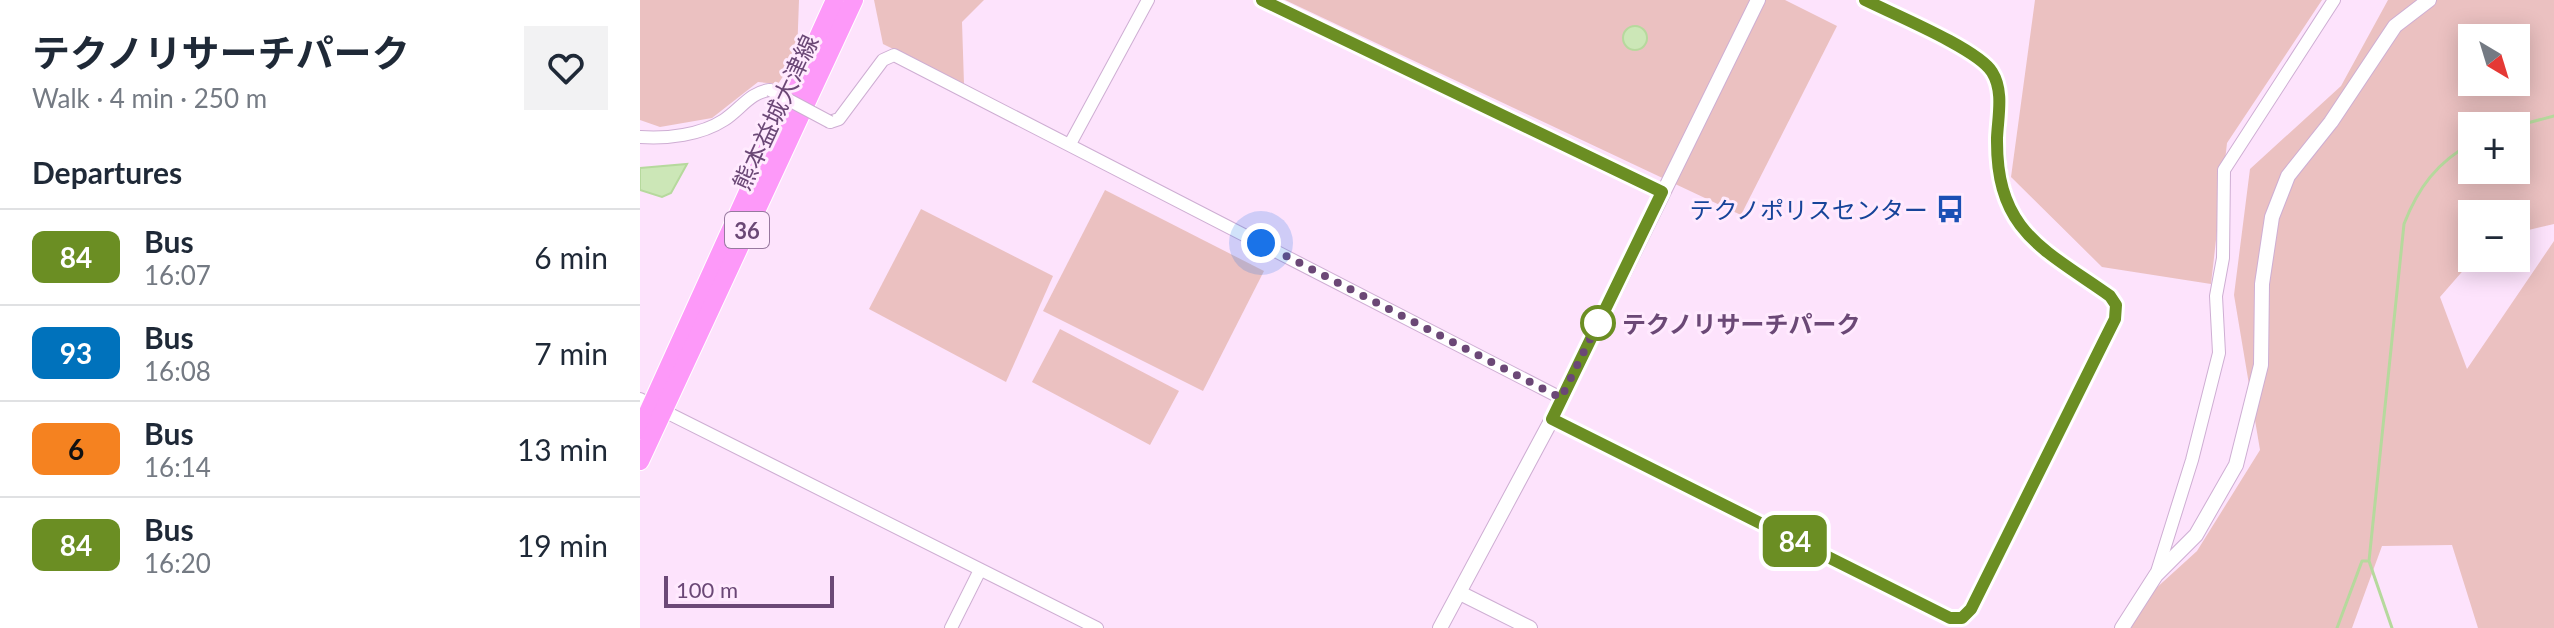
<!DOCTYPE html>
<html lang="en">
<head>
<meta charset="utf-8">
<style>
	body { margin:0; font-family:Lato,"Noto Sans JP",sans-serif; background:#f2f2f3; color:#1f2937; height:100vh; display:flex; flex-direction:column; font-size:30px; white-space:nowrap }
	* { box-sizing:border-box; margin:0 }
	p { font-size:26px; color:#747a83 }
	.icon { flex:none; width:44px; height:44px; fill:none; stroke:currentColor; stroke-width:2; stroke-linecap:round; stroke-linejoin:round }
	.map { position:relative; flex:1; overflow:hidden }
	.side { display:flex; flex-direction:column; background:#fff; width:640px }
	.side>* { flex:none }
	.badge { padding:0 16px; border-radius:12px; font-size:28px; line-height:52px }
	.needle { width:52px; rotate:142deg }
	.fabs { position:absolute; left:1818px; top:24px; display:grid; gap:16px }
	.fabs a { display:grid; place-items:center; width:72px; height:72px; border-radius:0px; background:#fff; box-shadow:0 4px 20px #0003; font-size:40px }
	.scale { position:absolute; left:24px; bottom:20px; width:170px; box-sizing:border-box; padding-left:8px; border:4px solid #6b4876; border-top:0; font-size:22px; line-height:28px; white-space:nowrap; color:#6b4876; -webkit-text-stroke:6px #ffeafe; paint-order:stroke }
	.you { position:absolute; width:40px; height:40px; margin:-20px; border:6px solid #fff; border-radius:50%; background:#1a73e8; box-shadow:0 0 0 12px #1a73e833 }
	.map>.badge { position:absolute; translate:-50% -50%; box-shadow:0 0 0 4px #fff }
	h2 { padding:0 32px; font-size:30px; line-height:72px }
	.round { display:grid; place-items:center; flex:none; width:84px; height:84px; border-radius:0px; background:#f2f2f3 }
	.head { display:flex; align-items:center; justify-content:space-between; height:136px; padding:0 32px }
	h1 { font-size:38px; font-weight:700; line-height:60px }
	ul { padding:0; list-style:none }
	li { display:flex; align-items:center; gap:24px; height:96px; padding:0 32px; border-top:2px solid #e0e1e3 }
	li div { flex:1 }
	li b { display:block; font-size:30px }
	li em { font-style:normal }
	li .badge { min-width:88px; font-weight:700; text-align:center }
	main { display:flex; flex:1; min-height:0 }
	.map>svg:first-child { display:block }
	.green { fill:#ebc1c1; fill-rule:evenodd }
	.water { fill:#cce7b7; stroke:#b6d99d; stroke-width:2 }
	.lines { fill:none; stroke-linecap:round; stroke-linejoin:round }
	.stream { stroke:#b6d99d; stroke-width:3 }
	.minor-casing { stroke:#ceaed3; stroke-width:14 }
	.tertiary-casing { stroke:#ceaed3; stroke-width:16 }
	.primary-casing { stroke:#fff; stroke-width:20 }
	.minor { stroke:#fff; stroke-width:12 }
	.tertiary { stroke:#fff; stroke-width:14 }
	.primary { stroke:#fd99f9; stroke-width:18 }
	.minor-bridge-casing { stroke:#ceaed3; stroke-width:14; stroke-linecap:butt }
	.minor-bridge { stroke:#fff; stroke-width:12 }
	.line-casing { stroke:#fff; stroke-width:18 }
	.line { stroke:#6b8e23; stroke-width:12 }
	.walk { stroke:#6b4876; stroke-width:8; stroke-dasharray:0 14.4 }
	.stop-dot { fill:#fff; stroke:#6b8e23; stroke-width:4 }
	.labels { text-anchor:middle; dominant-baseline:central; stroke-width:6; stroke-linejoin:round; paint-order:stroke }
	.shield { fill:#ffeafe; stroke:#97799f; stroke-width:2 }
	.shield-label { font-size:22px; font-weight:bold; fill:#6b4876 }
	.street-label { font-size:24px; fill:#6b4876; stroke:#ffeafe }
	.transit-label { font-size:24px; fill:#164399; stroke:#ffeafe; text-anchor:end }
	.stop-label { font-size:24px; font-weight:bold; fill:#6b4876; stroke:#ffeafe; text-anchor:start }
</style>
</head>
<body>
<main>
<section class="side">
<div class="head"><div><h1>テクノリサーチパーク</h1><p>Walk · 4 min · 250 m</p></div><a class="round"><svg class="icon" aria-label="heart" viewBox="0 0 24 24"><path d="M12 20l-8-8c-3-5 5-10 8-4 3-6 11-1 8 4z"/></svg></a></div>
<h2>Departures</h2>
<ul>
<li><span class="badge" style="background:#6b8e23;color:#fff">84</span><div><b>Bus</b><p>16:07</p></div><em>6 min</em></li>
<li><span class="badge" style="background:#0072bc;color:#fff">93</span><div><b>Bus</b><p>16:08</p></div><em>7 min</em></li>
<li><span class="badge" style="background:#f58220;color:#111">6</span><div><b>Bus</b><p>16:14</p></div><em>13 min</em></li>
<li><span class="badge" style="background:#6b8e23;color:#fff">84</span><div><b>Bus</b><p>16:20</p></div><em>19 min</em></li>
</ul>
</section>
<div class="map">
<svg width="1914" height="628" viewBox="0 0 1914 628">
	<rect width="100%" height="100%" fill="#fde3fc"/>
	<g class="green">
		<polygon points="0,0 159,0 157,55 138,84 118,82 72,118 20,127 0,120"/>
		<polygon points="234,0 344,0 322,22 324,84 243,44"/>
		<polygon points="645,0 1145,0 1197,26 1101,215"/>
		<polygon points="1395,0 1682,0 1587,143 1571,284 1462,267 1371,177"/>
		<path d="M1748,0H1914V224L1876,233V214H1832L1834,258L1800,297L1827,369L1914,241V628H1838L1812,545L1742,546L1712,628H1487L1513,591L1557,551L1620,450L1594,295L1610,169L1701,86ZM1832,38H1876V82H1832ZM1832,126H1876V170H1832Z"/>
		<polygon points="465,190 624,271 563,391 403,311"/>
		<polygon points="281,209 413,276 366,382 229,309"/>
		<polygon points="420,329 539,391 510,445 392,382"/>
	</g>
	<g class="water">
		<circle cx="995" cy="38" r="12"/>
		<polygon points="47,164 31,193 22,197 0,190 0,168"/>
	</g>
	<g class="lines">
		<g class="stream">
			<polyline points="1876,126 1914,116"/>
			<polyline points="1697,628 1722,561 1727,561"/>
			<path d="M1752,628L1729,561L1764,224C1778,188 1797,162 1832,143"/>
		</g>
		<defs>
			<g id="minor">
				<polyline points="622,0 1022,192"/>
				<polyline points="190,122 199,119 243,60 254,55 921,398"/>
				<path d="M0,137C27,139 61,135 84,120C101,109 110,92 130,90"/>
				<polyline points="430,144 508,0"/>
				<polyline points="0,399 457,628"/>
				<polyline points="1516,575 1552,460 1579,353 1576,296 1583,258 1584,170 1694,0"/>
				<polyline points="311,628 340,570"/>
			</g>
			<g id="tertiary">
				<path d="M912,419L1310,618H1322L1331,609L1475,319L1476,305L1470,296C1402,248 1356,231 1358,138C1358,116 1364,91 1352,72C1338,49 1253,14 1225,0"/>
				<polyline points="820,593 890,628"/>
				<polyline points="800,628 912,419 1118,0"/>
				<polyline points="1482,628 1516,575 1556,535 1596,465 1621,365 1622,284 1632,217 1648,176 1691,122 1755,26 1789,0"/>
			</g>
			<g id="primary">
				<polyline points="0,430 195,0"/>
				<polyline points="0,461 214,0"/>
			</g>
		</defs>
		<use href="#minor" class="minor-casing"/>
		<use href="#tertiary" class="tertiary-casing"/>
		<use href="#primary" class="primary-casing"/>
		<use href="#minor" class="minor"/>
		<use href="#tertiary" class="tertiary"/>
		<use href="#primary" class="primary"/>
		<defs>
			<polyline id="minor-bridge" points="130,90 190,122"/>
		</defs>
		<use href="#minor-bridge" class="minor-bridge-casing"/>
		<use href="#minor-bridge" class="minor-bridge"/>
	</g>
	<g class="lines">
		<defs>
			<path id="line" d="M622,0L1022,192L912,419L1310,618H1322L1331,609L1462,345L1475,319L1476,305L1470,296C1402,248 1356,231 1357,138C1358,116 1364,91 1352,72C1338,49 1253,14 1225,0"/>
		</defs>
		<use href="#line" class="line-casing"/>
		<use href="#line" class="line"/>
		<polyline class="walk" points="621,243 921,398 958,323"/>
	</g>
	<defs>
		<symbol id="bus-bare" viewBox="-9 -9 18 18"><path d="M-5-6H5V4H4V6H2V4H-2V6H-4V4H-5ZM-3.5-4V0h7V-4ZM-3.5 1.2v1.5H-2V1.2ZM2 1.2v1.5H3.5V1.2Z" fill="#1a4fb4" stroke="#ffeafe" stroke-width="2.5" paint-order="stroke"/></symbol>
	</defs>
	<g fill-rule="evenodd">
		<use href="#bus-bare" x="1290" y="189" width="40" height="40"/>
	</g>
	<circle class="stop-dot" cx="958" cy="323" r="16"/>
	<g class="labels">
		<rect class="shield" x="85" y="212" width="44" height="36" rx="6"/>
		<g class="shield-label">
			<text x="107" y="230">36</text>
		</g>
		<g class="street-label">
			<text transform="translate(135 112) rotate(-65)">熊本益城大津線</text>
		</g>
		<g class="transit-label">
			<text x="1288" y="209">テクノポリスセンター</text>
		</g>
		<g class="stop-label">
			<text x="982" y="323">テクノリサーチパーク</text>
		</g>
	</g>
</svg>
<div class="fabs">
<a><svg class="needle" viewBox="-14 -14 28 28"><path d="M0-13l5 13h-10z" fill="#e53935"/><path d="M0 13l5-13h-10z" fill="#747a83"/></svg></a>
<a>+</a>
<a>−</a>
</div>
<div class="scale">100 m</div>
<div class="you" style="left:621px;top:243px"></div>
<b class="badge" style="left:1155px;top:541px;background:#6b8e23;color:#fff">84</b>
</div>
</main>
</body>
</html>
